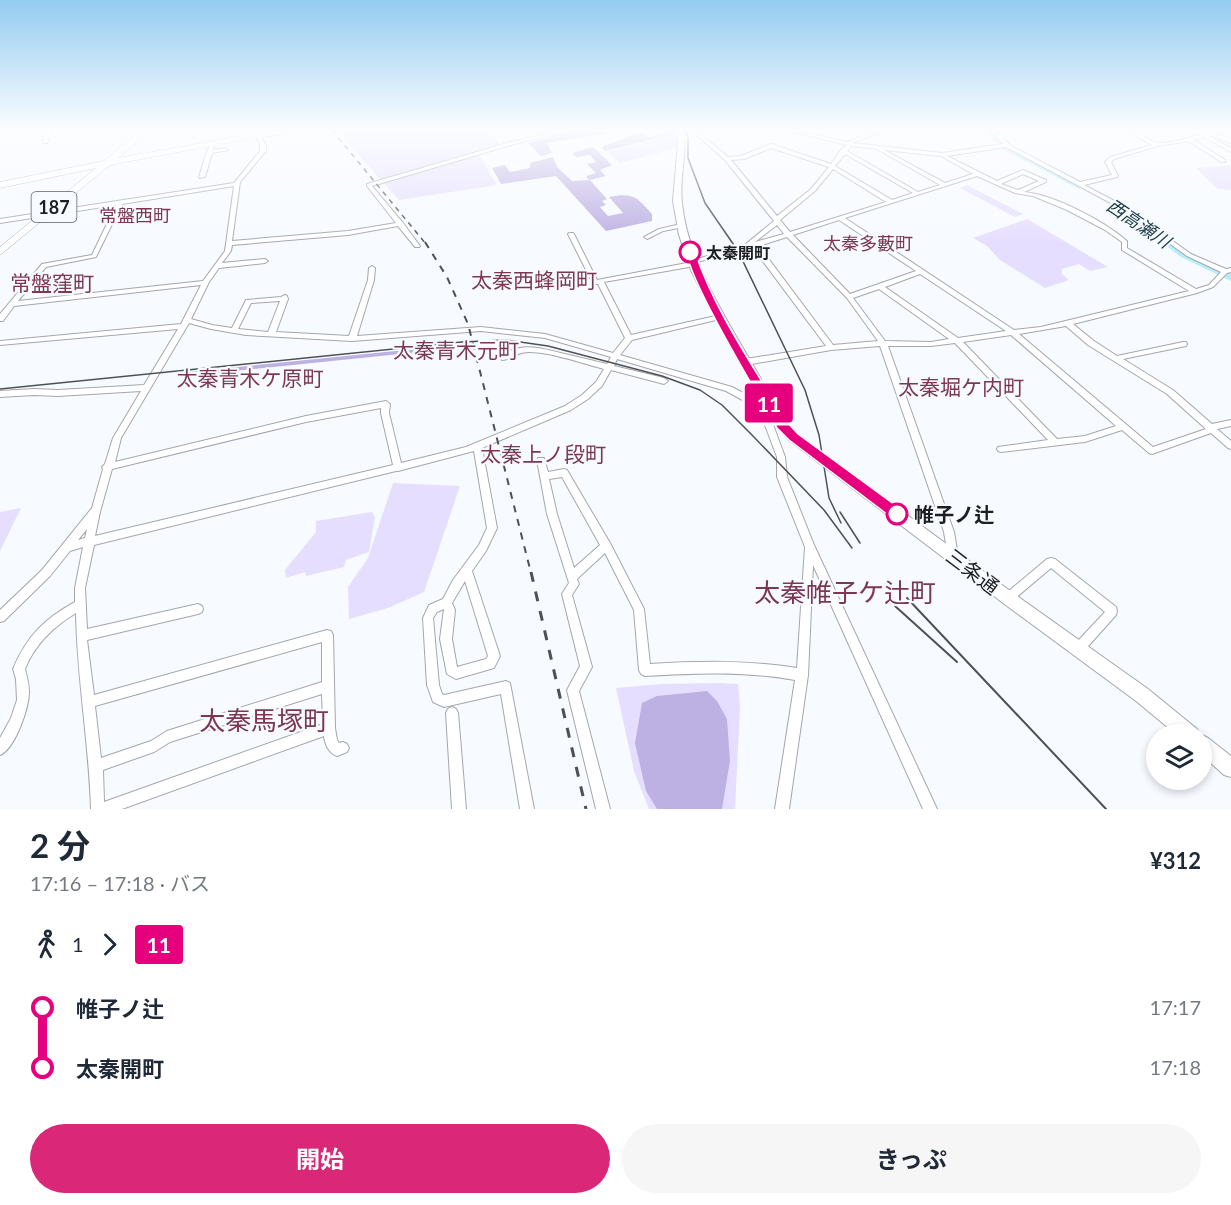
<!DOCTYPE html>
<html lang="ja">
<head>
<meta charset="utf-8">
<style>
	body { margin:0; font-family:Lato,"Noto Sans JP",sans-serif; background:#f6f6f7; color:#1f2937; height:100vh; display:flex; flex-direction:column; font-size:22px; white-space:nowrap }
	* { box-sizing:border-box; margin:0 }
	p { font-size:20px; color:#747a83 }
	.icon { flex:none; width:33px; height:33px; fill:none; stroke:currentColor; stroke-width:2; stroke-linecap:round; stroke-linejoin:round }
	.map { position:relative; height:809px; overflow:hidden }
	.side { display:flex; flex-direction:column; background:#fff; flex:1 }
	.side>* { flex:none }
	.badge { padding:0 12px; border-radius:4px; font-size:21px; line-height:39px }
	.tools { position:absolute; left:1146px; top:724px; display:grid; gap:12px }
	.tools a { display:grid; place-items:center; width:66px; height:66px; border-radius:50%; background:#fff; box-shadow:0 3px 9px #0003; font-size:30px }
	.map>.badge { position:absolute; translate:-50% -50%; box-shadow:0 0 0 3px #fff }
	.legs { display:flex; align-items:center; gap:9px; height:66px; padding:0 30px; font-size:20px }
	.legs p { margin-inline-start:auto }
	.head { display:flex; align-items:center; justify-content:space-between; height:102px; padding:0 30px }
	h1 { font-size:33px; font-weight:700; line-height:45px }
	.primary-button { display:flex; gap:12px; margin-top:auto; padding:12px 30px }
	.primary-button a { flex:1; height:69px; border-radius:36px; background:#db2777; color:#fff; font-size:24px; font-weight:700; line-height:69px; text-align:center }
	.primary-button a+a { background:#f6f6f7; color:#1f2937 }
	ul { padding:0 30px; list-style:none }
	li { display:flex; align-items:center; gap:21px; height:60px; font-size:22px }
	li i { display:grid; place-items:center; width:9px; height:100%; margin:0 8px; background:currentColor }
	li i::after { content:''; width:15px; height:15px; margin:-8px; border:4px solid; border-radius:50%; background:#fff }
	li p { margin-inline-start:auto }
	li:first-child i { background:linear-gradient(#0000 50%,currentColor 0) }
	li:last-child i { background:linear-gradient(currentColor 50%,#0000 0) }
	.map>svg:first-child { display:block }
	.green { fill:#e6deff }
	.forest { fill:#bdb0e3 }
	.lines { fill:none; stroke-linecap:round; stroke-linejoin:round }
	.stream { stroke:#b7edfb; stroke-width:1.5 }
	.river { fill:#b7edfb; fill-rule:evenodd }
	.street-casing { stroke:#a3a7ad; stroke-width:2 }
	.secondary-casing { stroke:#a3a7ad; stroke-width:2 }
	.primary-casing { stroke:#a3a7ad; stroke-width:1 }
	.street { fill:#fff; fill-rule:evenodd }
	.secondary { fill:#fff; fill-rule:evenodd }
	.primary { fill:#fff; fill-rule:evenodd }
	.tram-far1 { stroke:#4e5153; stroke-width:1.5 }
	.tram { stroke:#4e5153; stroke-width:2 }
	.rail-far2 { stroke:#4e5153; stroke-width:1.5; stroke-dasharray:5 5; stroke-linecap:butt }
	.rail-far1 { stroke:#4e5153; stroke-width:2; stroke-dasharray:7 7; stroke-linecap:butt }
	.rail { stroke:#4e5153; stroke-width:3; stroke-dasharray:10 10; stroke-linecap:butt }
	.line-1 { fill:#e6007e; stroke:#fff; stroke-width:1.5 }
	.stop-1-dot { fill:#fff; stroke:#e6007e; stroke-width:3 }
	.labels { text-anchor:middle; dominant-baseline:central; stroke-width:4.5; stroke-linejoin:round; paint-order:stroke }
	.far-stop-label { font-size:16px; font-weight:bold; fill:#1d1f21; stroke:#f7faff; text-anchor:start }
	.shield { fill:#f7faff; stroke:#5e6164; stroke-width:1.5 }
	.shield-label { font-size:18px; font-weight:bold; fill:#1d1f21 }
	.far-neighbourhood-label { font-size:18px; fill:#7c3852; stroke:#f7faff }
	.far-water-label { font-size:18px; font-style:italic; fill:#1a3c44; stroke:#f7faff }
	.stop-label { font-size:20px; font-weight:bold; fill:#1d1f21; stroke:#f7faff; text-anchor:start }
	.street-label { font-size:20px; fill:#1d1f21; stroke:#f7faff }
	.neighbourhood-label { font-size:21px; fill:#7c3852; stroke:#f7faff }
	.near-neighbourhood-label { font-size:26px; fill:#7c3852; stroke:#f7faff }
</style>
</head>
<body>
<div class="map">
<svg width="1231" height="809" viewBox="0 0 1231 809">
	<rect width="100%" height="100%" fill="#f7faff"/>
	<g class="green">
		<polygon points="337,130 488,130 501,146 380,179"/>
		<polygon points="677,134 677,148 620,163 607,152"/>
		<polygon points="479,154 497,185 399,200 382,181"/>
		<polygon points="1231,165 1231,190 1218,189 1196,168"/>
		<polygon points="967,185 1023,214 1015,217 960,188"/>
		<polygon points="1027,219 1108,267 1090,271 1079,264 1062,269 1062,274 1069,280 1045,288 1000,260 987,246 973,238"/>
		<polygon points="393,483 460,486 424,592 388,608 349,619 348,587 368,558"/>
		<polygon points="21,508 0,551 0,512"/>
		<polygon points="372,512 375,517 369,552 346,560 344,567 306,576 305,572 286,578 285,570 316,532 316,521"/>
		<polygon points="716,683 738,684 740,707 735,809 649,809 634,771 616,688 662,684"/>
	</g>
	<g class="forest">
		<polygon points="576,130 602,130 605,134 546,143 552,153 541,156 528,143"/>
		<polygon points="661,130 673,130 673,134 605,151 602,147 642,131 649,137 665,134"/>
		<path d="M593,147L612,165L600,170L606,176L590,180L607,199L602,201L606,205L600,207L608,216L623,213L609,197C633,192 637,197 652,214V221L606,231L556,176L501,184L492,168L505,165L510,172L530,168V163L553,157L557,167L572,181L589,180L586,176L596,173L587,164L596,162L590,155L576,157L572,153Z"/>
		<polygon points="465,344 466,346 429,351 185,376 188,372"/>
		<polygon points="707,691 717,701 727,719 730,761 722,809 657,809 646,791 635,743 642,703 657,696"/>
	</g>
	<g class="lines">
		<polyline class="stream" points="1201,130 1204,133"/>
		<g class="river">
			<polygon points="984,130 993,130 1008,145 1088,187 1079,189 1002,149"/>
			<polygon points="1147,223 1189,253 1231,272 1231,281 1181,257 1143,228 1143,224"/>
		</g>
		<defs>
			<g id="street">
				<polygon points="48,130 53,130 47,143 43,143 42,142"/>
				<path d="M562,130H571L514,144L372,186L403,223L420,246L419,247H415L398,226L348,235L232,245L231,251L222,263L265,259L268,261L265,263L219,268L209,282L191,319L212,325L232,328L246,300L281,297L285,295L287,296L288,299L276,332L349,336L368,280L369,268L372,266L375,268L374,280L357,336L481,327L545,334L613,353L625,338L598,284H595L592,282L568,234L569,233H573L574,234L597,280L687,263L697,259L747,245L746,244L747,243L774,221L725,160L691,130H696L728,157L741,156L771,144L831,164L841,150L847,145L785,130H795L847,142L880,130H888L852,143L942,153L1003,144L990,130H995L1011,146L1080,182L1112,175L1105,162L1110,157L1152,145L1125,130C1138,130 1148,143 1161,143C1184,143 1203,130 1226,130L1216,134L1231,139V143L1211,135L1208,136L1231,148V152L1204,137L1194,140L1225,160V162H1221L1189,141L1157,146L1114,159L1111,162L1118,176L1117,177L1084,185L1124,206L1191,254L1226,269L1231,268V272L1227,273L1213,287L1197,293L1073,324L1094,341L1117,356L1183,342H1186L1187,344L1186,346L1123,359L1173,390L1212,424L1231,420V426L1217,429L1231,441V449L1228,448L1211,433L1152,454L1149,453L1122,430L1085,442L1001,452L998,451L997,449L998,447L1048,440L955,343L931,346H888L954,532L958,556L957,559L953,560L949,559L948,556L944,532L880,346L831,350L746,365L743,364L742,362L743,360L746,359L826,346L753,248L701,261L689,267L604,282L631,335L720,315L724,317L720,319L632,340L620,355L732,387L764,404L776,407L777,409L776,411H768L785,457L787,477L814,545L937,809H923L813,565L808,675L789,809H775L795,680C745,671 695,673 645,676L641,674L639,670L634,610L605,553L577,579L579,584L572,595L592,667L579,691L610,809H596L567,690L580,666L562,594L569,583L547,514L537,460L538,458H544L548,472L564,469L567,470L610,543L644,609L650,664C699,661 748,660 797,668L805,547L777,477V457L759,409L726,391L617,359L614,366L664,378L668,381L664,384L611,370L602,386L588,399L571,410L482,448L497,528L486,551L472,571L500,656L494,668L456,679L447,674L440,639L444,609L437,612L433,618L439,685L442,694L444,695L506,681L510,683L534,809H520L501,694L444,707L433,702L427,685L423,618L429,605L443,599L453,580L479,545L487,528L474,451L398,471H396L94,545L85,588L87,629L198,604L202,606L203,609L202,612L198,614L87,640L94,695L327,630L331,631L333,635L335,728L337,740L339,743L343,742L347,744L349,748L347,752L337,756C329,753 325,745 324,736L122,809H91C89,743 77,678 76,613C53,627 35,644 25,669C27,677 29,684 29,692C29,708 15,749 0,755V738L11,718L17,700L16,679L13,669C27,636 44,619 75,602V588L83,547L70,551L50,576L4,621L0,622V610L42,570L92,508L103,469L102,467L105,464L113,438L141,391L58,396L34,395L0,397V391L34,389L58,390L144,385L178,329L0,345V341L181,324L201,285L14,306L3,321H0V314L42,264L92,255L116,205L0,223V219L234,183L260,151V145L256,136L258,135H260L266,145V151L240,182L232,241L348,231L396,223L367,186V184L511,142ZM851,146L877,149L940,185L918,192L847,151ZM1006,147L1120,208L1187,256L1221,272L1209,285L1196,289L1127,248V241C1104,221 1055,195 1024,192L1046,182V180L1023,170L997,181L947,156ZM771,148L829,167L811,189L777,216L731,160L744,159ZM884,150L941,156L973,174L945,183ZM845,154L913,193L892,200L835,166ZM833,169L886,202L790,232L780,220L815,191ZM1023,174L1039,181L1018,190L1001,184ZM977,176L1015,193L1033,196L1067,210L1105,230L1122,242V250L1189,291L1041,327L1014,330L845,218ZM234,186L225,251L203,281L18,301L46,267L96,257L122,204ZM839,220L916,271L850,294L793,235ZM777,225L784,234L755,242ZM787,237L847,298L878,341L833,345L759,246ZM920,274L1006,331L958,338L885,287ZM879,289L949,339L931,342L885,341L853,298ZM280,301L268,332L238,329L251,303ZM189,323L211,329L246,335L352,341L481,331L545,338L611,357L607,364C593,361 579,357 565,354C544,349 518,340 501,358L502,360C511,360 516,352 529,352C550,352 582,363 604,369L596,382L582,395L565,406L466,447L401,463L389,413L390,404L386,401L306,416L115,462L121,438ZM1066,326L1088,345L1167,394L1206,429L1153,447L1019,334ZM1011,335L1116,426L1085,436L1057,439L963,342ZM381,408V413L393,465L95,536L100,512L112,469L306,422ZM562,477L600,545L574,568L557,514L549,479ZM87,529L85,538L78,540ZM465,581L488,656L486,659L457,667L452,639L455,610L452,603ZM322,642V682L167,731L151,741L101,758L95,706ZM322,694L323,724L104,802L103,770L154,752L170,742Z"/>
				<path d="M212,142L215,144L213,150L225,148L228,150L212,153L205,177L200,178L199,177C203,166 205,151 212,142Z"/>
				<polygon points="681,224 684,226 683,227 663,231 647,239 644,237 659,229"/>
				<polygon points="1051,558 1055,559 1116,607 1117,611 1116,615 1083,652 1079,653 1075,652 1073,648 1075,644 1105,612 1051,568 1012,601 1008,603 1004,601 1003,598 1004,595 1047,559"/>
				<polygon points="452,707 456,709 458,713 466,809 452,809 446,713 448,709"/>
			</g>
			<g id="secondary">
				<polygon points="283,130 302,130 258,138 254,136"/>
				<path d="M676,130H684C687,155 679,179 682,203C687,252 713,296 737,338C753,365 769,393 785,421L797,434L1013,593L1148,689L1197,729L1200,735H1177L1136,701L1003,603L789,440L777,427L709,306L691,270L679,235L673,201L678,144Z"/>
				<polygon points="1202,735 1208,738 1231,756 1231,777 1224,775 1202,755"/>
			</g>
			<polygon id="primary" points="141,130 150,130 118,158 253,134 251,130 259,130 262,136 110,165 0,255 0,247 96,168 0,188 0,182 104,161"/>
		</defs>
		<use href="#street" class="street-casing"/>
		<use href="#secondary" class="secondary-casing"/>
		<use href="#primary" class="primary-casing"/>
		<use href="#street" class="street"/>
		<use href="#secondary" class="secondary"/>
		<use href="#primary" class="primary"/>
		<g class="tram-far1">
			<polyline points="684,130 688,136 688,158 705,203 738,251 805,390 819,435 829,498 841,523"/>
			<polyline points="0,389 462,342 506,340 548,346 662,376 700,390 722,405 751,434 824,510 852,548"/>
			<polyline points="840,512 860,543"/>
		</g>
		<g class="tram">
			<polyline points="907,598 1106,809"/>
			<polyline points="895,606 957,662"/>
		</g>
		<polyline class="rail-far2" points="332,130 426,244"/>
		<polyline class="rail-far1" points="425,242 447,277 468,324 531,573"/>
		<polyline class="rail" points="531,572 586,809"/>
	</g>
	<linearGradient id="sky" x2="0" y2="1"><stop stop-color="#94cbf0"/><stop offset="0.53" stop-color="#fbfdff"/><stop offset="1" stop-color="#fbfdff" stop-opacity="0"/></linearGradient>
	<rect width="1231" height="244" fill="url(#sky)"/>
	<path class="line-1" d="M687,250L695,252C715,312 754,367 786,421L798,434L902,510L904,514L902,518H892L789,440L777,428C761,400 684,273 687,250Z"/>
	<g class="stop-1-dot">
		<circle cx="690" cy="252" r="10"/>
		<circle cx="897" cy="514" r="10"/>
	</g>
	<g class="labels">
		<g class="far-stop-label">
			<text x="706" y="252">太秦開町</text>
		</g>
		<rect class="shield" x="31.5" y="192" width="45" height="30" rx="4.5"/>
		<g class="shield-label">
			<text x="54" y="207">187</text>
		</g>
		<g class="far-neighbourhood-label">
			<text x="135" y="215">常盤西町</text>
			<text x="868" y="243">太秦多藪町</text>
		</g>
		<g class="far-water-label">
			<text transform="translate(1139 223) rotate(34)">西高瀬川</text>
		</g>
		<g class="stop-label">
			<text x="914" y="514">帷子ノ辻</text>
		</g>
		<g class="street-label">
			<text transform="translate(973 571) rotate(37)">三条通</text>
		</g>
		<g class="neighbourhood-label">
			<text x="534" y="279">太秦西蜂岡町</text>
			<text x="52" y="282">常盤窪町</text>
			<text x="456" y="349">太秦青木元町</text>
			<text x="250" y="377">太秦青木ケ原町</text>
			<text x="961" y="386">太秦堀ケ内町</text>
			<text x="543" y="453">太秦上ノ段町</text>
		</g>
		<g class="near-neighbourhood-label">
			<text x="845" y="592">太秦帷子ケ辻町</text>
			<text x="264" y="720">太秦馬塚町</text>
		</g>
	</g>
</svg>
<div class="tools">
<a><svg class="icon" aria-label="layers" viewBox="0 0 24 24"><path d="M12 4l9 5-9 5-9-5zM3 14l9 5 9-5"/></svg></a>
</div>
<b class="badge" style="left:769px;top:403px;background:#e6007e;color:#fff">11</b>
</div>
<section class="side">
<div class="head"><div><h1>2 分</h1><p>17:16 – 17:18 · バス</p></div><b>¥312</b></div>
<div class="legs"><svg class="icon" aria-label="walk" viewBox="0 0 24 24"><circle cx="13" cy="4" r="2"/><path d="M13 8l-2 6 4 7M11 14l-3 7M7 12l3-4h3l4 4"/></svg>1<svg class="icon" aria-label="forward" viewBox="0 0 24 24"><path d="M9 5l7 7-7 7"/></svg><b class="badge" style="background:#e6007e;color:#fff">11</b></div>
<ul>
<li><i style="color:#e6007e"></i><b>帷子ノ辻</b><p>17:17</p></li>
<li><i style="color:#e6007e"></i><b>太秦開町</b><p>17:18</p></li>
</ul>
<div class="primary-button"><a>開始</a><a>きっぷ</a></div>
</section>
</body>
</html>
